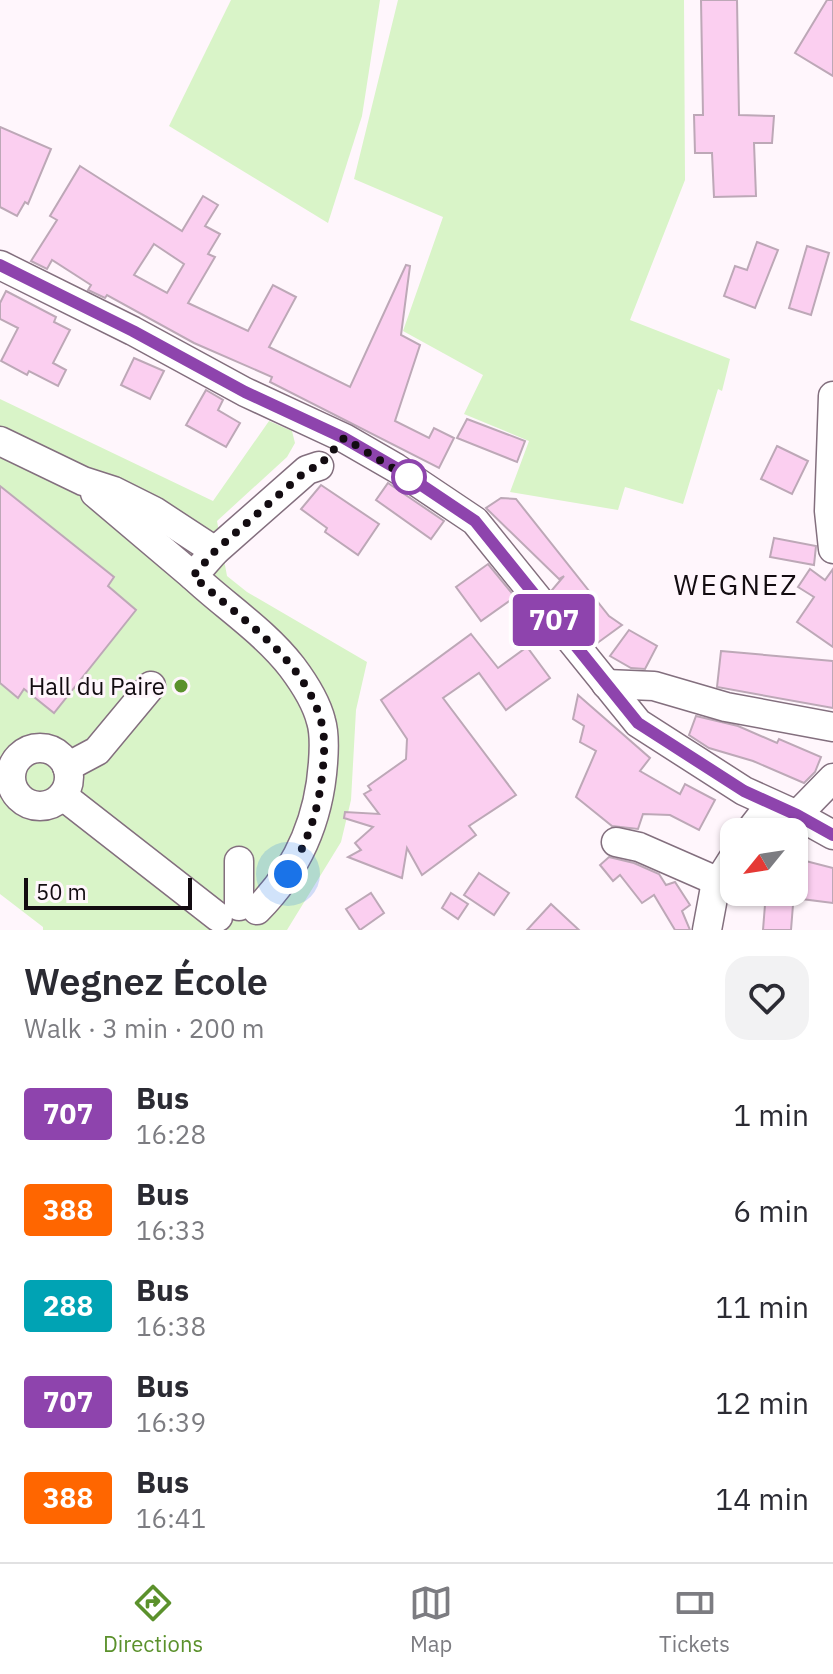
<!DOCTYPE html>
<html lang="en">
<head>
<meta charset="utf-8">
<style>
	body { margin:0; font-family:"IBM Plex Sans",sans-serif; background:#f2f2f3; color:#2b2b33; height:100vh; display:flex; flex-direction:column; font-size:30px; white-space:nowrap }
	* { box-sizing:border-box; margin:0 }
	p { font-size:26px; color:#7c7c81 }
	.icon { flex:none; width:44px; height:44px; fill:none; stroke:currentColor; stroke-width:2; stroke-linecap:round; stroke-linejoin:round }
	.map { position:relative; height:930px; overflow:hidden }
	.panel { display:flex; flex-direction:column; background:#fff; flex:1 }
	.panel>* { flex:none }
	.badge { padding:0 16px; border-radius:6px; font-size:28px; line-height:52px }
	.needle { width:52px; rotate:240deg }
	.buttons { position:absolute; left:720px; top:818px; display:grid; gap:16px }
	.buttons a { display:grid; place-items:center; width:88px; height:88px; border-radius:16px; background:#fff; box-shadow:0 2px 6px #0004; font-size:40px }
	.scale { position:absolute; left:24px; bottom:20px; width:168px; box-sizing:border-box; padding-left:8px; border:4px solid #130c11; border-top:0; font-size:22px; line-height:28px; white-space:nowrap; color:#130c11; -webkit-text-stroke:6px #fff6fc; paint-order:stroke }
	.you { position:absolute; width:40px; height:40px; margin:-20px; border:6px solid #fff; border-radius:50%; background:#1a73e8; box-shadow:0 0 0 12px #1a73e833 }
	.map>.badge { position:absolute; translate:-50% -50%; box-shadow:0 0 0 4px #fff }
	.round { display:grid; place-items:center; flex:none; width:84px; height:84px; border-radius:24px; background:#f2f2f3 }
	.headline { display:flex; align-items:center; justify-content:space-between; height:136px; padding:0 24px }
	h1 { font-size:38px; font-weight:600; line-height:60px }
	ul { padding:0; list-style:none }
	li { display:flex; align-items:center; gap:24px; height:96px; padding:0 24px }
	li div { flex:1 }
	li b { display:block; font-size:30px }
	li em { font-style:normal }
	li .badge { min-width:88px; font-weight:700; text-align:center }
	.tabs { display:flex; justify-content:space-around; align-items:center; height:112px; border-top:2px solid #e1e1e2; background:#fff; font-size:22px; color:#7c7c81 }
	.tabs a { display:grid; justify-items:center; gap:4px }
	.tabs .active { color:#5b912c }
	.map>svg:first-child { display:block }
	.green { fill:#d9f4c8 }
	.building { fill:#fbcff0; stroke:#bda8b7; stroke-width:2; fill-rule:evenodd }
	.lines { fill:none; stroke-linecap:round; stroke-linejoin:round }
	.minor-casing { stroke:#836f7e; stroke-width:31 }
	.minor { stroke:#fff; stroke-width:28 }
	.line-casing { stroke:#fff; stroke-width:18 }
	.line { stroke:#8e44ad; stroke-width:12 }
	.walk { stroke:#130c11; stroke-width:8; stroke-dasharray:0 14.4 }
	.stop-dot { fill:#fff; stroke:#8e44ad; stroke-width:4 }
	.poi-dot { fill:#5b912c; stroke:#fff6fc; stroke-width:3 }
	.labels { text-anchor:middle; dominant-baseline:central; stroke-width:6; stroke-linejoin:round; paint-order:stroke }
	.poi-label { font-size:24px; fill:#130c11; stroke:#fff6fc; text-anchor:end }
	.quarter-label { font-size:28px; letter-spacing:2px; fill:#130c11; stroke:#fff6fc }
</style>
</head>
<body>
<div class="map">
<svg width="833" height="930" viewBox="0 0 833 930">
	<rect width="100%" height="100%" fill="#fff6fc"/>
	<g class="green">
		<polygon points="231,0 380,0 362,116 328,223 169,126"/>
		<polygon points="398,0 684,0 685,180 630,320 730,359 722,391 718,389 683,504 625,487 618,510 510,492 529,441 464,414 483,375 403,331 443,217 354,179"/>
		<polygon points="0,399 213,501 269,421 292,431 295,443 287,457 217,521 227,576 247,592 367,662 356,710 351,800 341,842 287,930 43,930 43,927 0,894"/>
	</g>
	<g class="building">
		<polygon points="701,0 737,0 739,115 774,116 772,143 754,143 756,196 714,197 712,153 695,153 694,115 703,115"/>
		<polygon points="827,0 833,0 833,76 795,53"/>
		<polygon points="0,127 51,149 28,204 25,202 17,216 0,207"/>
		<path d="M80,166L182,231L203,196L218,205L205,226L220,234L208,254L215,257L188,303L248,331L273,285L296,297L269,347L350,387L406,265L410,266L401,335L420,345L395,421L429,438L434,428L454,438L439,468L270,382L272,377L194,343L107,295L105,298L88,290L91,285L52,260L47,269L31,261L57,220L50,216ZM154,244L184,264L167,293L134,275Z"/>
		<polygon points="757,242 778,250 755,308 724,296 735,266 747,270"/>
		<polygon points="807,246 829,253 811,315 789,308"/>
		<polygon points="6,291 56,317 54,322 70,330 53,363 66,370 58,386 29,371 27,375 1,361 18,328 0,319 0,303"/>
		<polygon points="134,358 164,371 150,399 121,385"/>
		<polygon points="206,390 223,400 218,410 240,423 226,447 186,425"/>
		<polygon points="467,419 525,441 517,462 457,438"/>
		<polygon points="777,446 808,461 792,494 761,479"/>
		<polygon points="388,483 444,521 431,539 376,500"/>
		<polygon points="321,485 379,524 358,555 325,532 327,528 301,509"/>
		<polygon points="0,486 114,577 108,586 136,610 54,713 24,689 18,698 0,683"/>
		<polygon points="501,498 516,499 609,616 622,625 596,644 552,590 564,576 559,579 486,508"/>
		<polygon points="774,538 816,546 814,565 770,557"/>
		<polygon points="488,564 515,597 481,621 456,587"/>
		<polygon points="810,569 825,580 833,569 833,647 797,622 814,597 798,587"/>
		<polygon points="629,630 657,646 645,669 631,668 610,656"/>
		<polygon points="471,634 498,668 527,647 550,678 506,710 479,673 443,698 516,795 469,826 476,835 422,875 407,848 402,878 348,857 361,850 355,843 373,827 344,818 345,812 379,814 364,794 371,790 368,786 406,759 407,739 381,700"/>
		<polygon points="721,651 833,661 833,708 717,687"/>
		<polygon points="578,695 650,758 640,771 680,794 685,784 715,800 699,830 670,815 643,814 638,829 612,826 576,797 596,751 580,742 584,726 573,719"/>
		<polygon points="696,716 738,726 777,743 779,739 821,757 815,772 804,783 753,761 709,748 689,735"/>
		<polygon points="609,857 634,863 659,874 666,885 675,882 690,905 682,911 690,930 675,930 654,895 642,903 620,875 613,881 600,865"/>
		<polygon points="794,858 833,868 833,903 794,898"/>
		<polygon points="479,873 509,893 494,915 464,895"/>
		<polygon points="766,892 794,892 791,930 763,930"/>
		<polygon points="371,893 384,913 360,930 346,909"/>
		<polygon points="451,893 468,904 458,919 442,908"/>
		<polygon points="551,904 579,930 527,930"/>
	</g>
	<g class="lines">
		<defs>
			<g id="minor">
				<polyline points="0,265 133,331 245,392 344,438 396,468 475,521 638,723 744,791 797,815 833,835"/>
				<polyline points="833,396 829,511 833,549"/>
				<polyline points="0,441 83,481 114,491 154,511 215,551"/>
				<polyline points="95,493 193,576"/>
				<polyline points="606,684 654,686 726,707 833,727"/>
				<circle cx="40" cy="777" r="29"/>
				<polyline points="67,767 97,751 151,686"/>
				<polyline points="63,796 218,917"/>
				<polyline points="797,815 833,778"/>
				<polyline points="749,832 770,805"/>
				<polyline points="616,842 639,847 719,882"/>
				<polyline points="239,861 239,906"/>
				<path d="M257,910C298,869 319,821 323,763C324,750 325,734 321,721C316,701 304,683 292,667C265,632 225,606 193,576L215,551L307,470L319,466"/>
				<polyline points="707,930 715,887 734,857"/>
			</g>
		</defs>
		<use href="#minor" class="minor-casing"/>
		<use href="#minor" class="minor"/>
	</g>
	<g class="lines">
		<defs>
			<polyline id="line" points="0,265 133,331 245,392 344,438 396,468 475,521 638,723 744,791 797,815 833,835"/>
		</defs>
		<use href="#line" class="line-casing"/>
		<use href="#line" class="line"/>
		<path class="walk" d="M288,874C307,844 318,812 322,776C324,759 326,738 321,721C304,658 239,618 193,576L215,551L307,470L319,466L344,438L422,486L409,477"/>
	</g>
	<circle class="stop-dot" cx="409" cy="477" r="16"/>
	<circle class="poi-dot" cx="181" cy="686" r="8"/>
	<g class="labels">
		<g class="poi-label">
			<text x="165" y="686">Hall du Paire</text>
		</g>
		<g class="quarter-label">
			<text x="736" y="584">WEGNEZ</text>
		</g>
	</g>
</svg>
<div class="buttons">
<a><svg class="needle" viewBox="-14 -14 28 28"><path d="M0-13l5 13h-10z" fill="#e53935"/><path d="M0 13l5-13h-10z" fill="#7c7c81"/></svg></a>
</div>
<div class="scale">50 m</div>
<div class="you" style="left:288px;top:874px"></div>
<b class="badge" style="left:554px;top:620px;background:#8e44ad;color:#fff">707</b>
</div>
<section class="panel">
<div class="headline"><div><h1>Wegnez École</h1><p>Walk · 3 min · 200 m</p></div><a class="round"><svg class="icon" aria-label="heart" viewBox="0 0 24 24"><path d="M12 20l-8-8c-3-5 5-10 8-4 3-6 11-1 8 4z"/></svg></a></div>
<ul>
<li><span class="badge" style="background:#8e44ad;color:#fff">707</span><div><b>Bus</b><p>16:28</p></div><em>1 min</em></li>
<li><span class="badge" style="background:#f60;color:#fff">388</span><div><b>Bus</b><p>16:33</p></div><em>6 min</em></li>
<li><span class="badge" style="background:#00a3b4;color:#fff">288</span><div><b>Bus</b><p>16:38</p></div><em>11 min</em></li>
<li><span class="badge" style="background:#8e44ad;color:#fff">707</span><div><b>Bus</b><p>16:39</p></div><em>12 min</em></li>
<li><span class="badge" style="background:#f60;color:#fff">388</span><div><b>Bus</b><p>16:41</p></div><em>14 min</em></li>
</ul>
</section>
<nav class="tabs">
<a class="active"><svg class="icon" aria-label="directions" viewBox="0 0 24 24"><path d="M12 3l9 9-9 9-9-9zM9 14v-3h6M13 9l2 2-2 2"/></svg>Directions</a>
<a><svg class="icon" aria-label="map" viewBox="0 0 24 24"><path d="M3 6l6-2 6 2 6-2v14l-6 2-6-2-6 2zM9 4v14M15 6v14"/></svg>Map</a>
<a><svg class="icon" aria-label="tickets" viewBox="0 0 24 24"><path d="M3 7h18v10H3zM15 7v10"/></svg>Tickets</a>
</nav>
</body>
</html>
